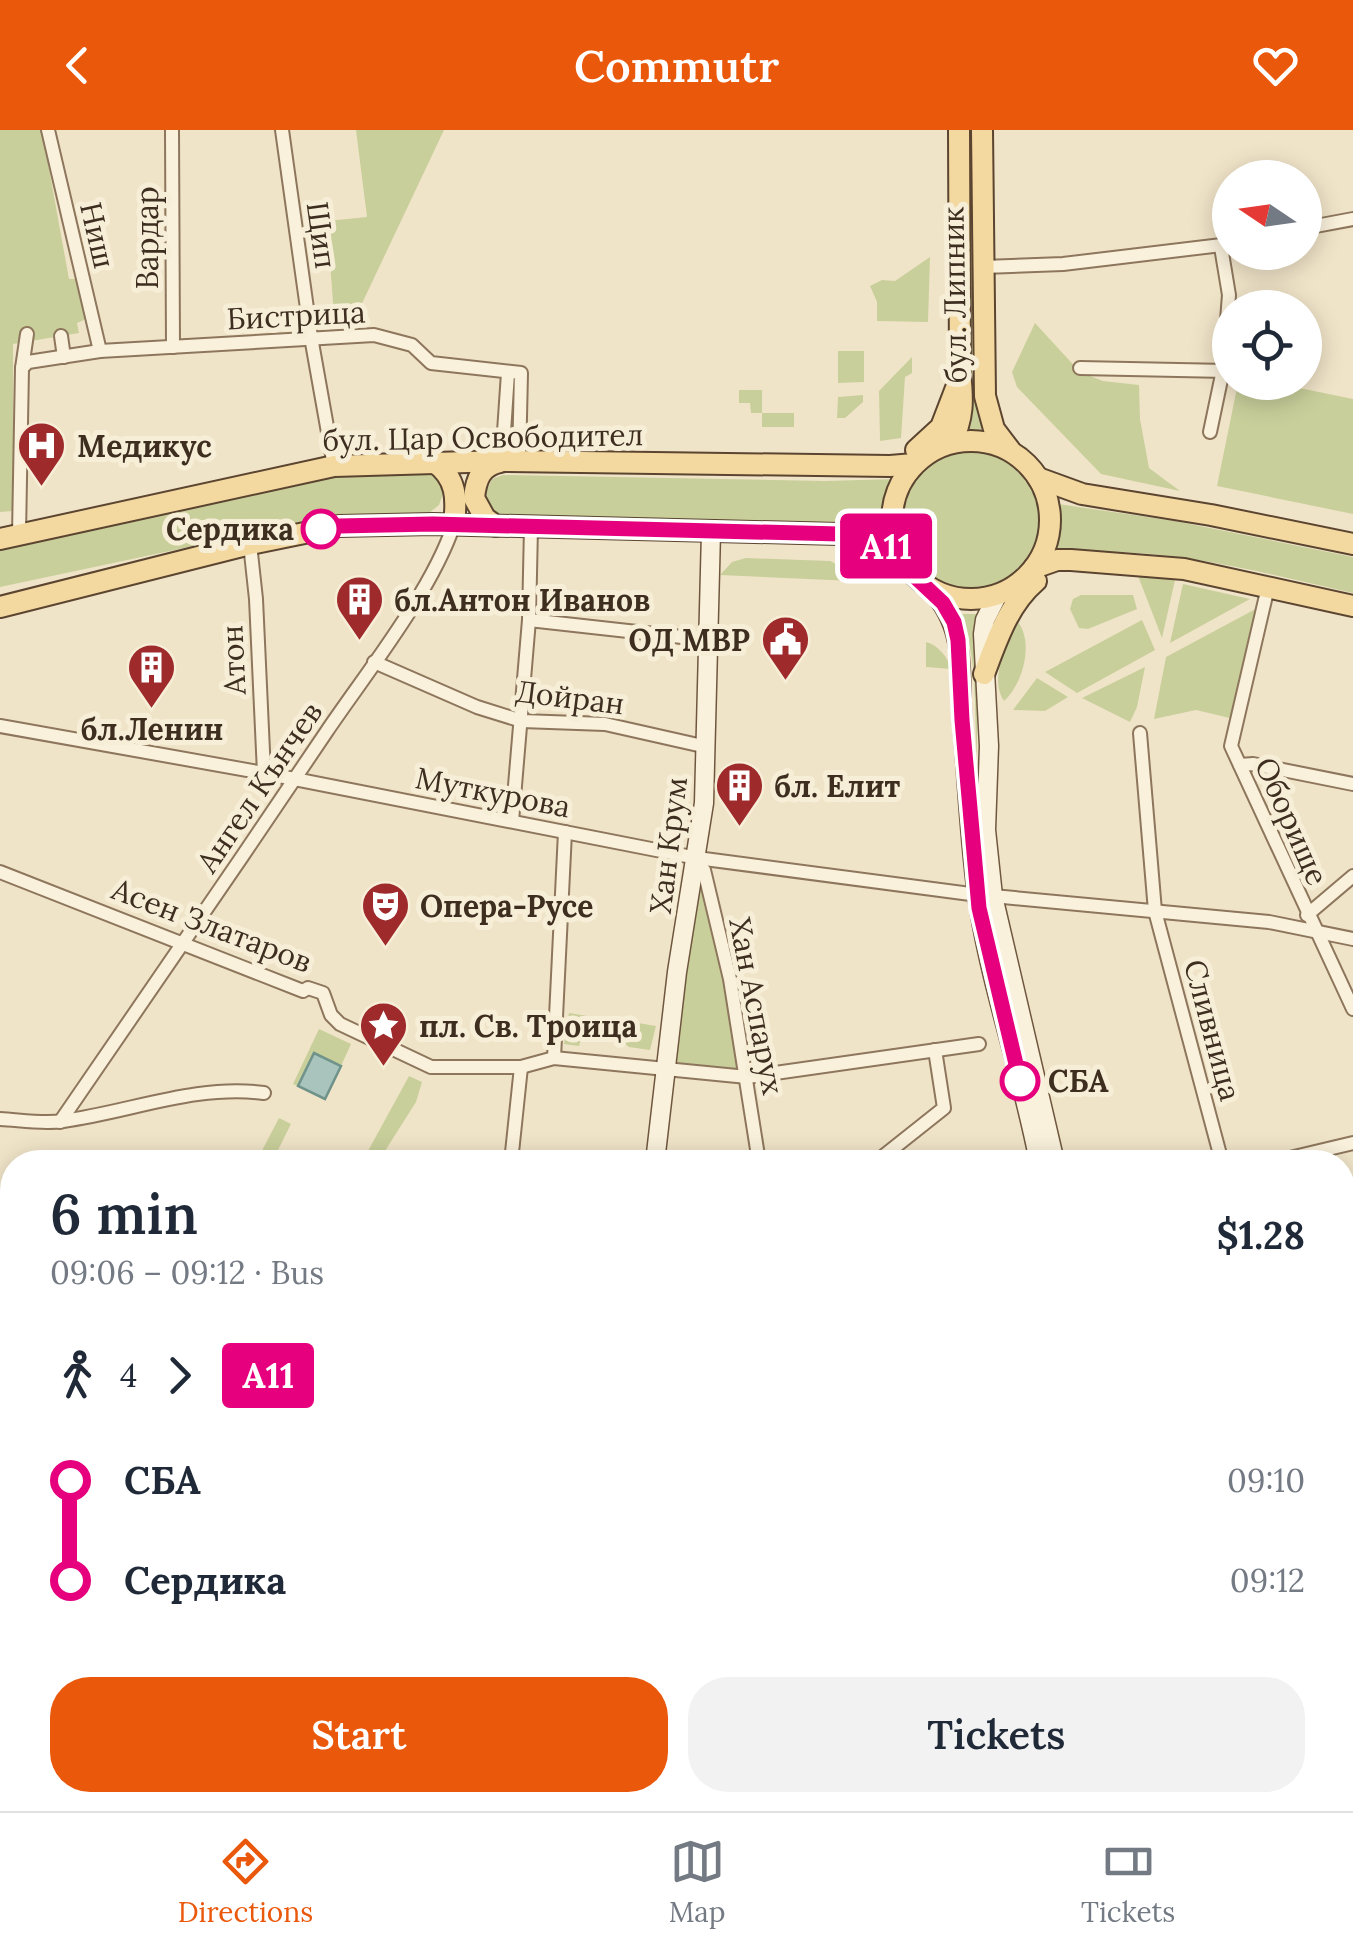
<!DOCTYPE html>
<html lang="en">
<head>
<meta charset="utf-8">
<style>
	body { margin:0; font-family:Lora,serif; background:#f2f2f3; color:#1f2937; height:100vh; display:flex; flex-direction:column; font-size:38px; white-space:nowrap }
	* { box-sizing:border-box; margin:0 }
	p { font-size:32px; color:#747a83 }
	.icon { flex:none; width:55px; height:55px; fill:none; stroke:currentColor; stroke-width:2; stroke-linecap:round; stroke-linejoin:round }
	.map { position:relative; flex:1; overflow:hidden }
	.sheet { position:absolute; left:0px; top:1020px; width:1355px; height:662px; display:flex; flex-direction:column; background:#fff; border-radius:40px 40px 0 0; box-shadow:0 5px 25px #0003 }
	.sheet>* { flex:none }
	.badge { padding:0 20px; border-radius:8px; font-size:35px; line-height:65px }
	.needle { width:65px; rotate:283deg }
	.fabs { position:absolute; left:1212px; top:30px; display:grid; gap:20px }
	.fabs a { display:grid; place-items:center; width:110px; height:110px; border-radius:50%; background:#fff; box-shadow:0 5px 25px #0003; font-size:50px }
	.map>.badge { position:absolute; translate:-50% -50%; box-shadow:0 0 0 5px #fff }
	.legs { display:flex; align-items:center; gap:15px; height:110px; padding:0 50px; font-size:32px }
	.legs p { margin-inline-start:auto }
	.headline { display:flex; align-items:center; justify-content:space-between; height:170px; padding:0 50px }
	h1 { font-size:55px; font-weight:600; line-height:75px }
	.cta { display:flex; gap:20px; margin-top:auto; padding:20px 50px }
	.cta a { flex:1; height:115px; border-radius:40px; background:#ea580c; color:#fff; font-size:40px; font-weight:600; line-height:115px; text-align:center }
	.cta a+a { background:#f2f2f3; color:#1f2937 }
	ul { padding:0 50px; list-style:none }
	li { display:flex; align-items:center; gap:35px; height:100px; font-size:38px }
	li i { display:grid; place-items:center; width:15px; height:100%; margin:0 12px; background:currentColor }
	li i::after { content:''; width:25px; height:25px; margin:-12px; border:8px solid; border-radius:50%; background:#fff }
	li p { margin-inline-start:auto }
	li:first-child i { background:linear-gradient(#0000 50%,currentColor 0) }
	li:last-child i { background:linear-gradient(currentColor 50%,#0000 0) }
	header { display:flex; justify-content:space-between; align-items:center; height:130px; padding:0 50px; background:#ea580c; color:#fff; font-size:45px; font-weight:600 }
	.dock { display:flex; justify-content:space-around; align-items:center; height:140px; border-top:2px solid #e0e1e3; background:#fff; font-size:28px; color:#747a83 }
	.dock a { display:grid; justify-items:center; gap:5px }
	.dock .current { color:#ea580c }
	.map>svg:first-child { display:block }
	.green { fill:#c9cf9b }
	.water { fill:#a9c4bc; stroke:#6f938a; stroke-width:2.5 }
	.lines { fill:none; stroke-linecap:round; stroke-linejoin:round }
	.street-casing { stroke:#8d765c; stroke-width:16 }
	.secondary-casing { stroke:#6f573f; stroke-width:21 }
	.primary-casing { stroke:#5b4430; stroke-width:24 }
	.street { stroke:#faf1dc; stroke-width:12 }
	.secondary { stroke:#faf1dc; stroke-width:18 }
	.primary { stroke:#f3d9a0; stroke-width:20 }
	.line-1-casing { stroke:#fff; stroke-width:22 }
	.line-1 { stroke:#e6007e; stroke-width:15 }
	.stop-1-dot { fill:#fff; stroke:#e6007e; stroke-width:5 }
	.labels { text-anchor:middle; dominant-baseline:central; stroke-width:10; stroke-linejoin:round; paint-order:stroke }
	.street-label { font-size:30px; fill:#3d2e20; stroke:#f7eed8 }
	.poi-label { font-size:30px; font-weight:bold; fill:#3d2e20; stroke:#f7eed8; text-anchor:start }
	.stop-label { font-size:30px; font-weight:bold; fill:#3d2e20; stroke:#f7eed8; text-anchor:end }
</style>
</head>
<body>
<header><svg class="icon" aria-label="back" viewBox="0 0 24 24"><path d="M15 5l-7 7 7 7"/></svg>Commutr<svg class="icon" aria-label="heart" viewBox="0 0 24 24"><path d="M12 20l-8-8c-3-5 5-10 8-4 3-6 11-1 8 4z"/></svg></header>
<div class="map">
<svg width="1353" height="1681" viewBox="0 0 1353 1681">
	<rect width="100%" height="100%" fill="#f0e4c8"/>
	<g class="green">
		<polygon points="0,0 42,0 69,149 80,149 86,189 77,193 79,203 13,214 13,381 0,382"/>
		<polygon points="356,0 444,0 357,184 334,186 327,91 367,87"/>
		<polygon points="968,0 973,0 976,246 982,306 967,305"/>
		<polygon points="930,127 928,192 877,191 877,172 870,156 882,150 895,151"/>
		<polygon points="1035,193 1080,242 1103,251 1139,255 1140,289 1149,338 1180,361 1101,344 1017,257 1012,242"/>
		<polygon points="838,221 864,221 864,252 838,253"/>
		<polygon points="912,227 912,243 905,247 901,308 880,311 879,261"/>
		<polygon points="1238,253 1275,253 1353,269 1353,384 1217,356"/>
		<polygon points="739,260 762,260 762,283 794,283 794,297 762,297 762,283 751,283 750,273 739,273"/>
		<polygon points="863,265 863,272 845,288 837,288 838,267"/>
		<circle cx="970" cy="389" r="69"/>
		<polygon points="418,338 437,344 445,359 439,375 429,383 321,389 0,457 0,412 335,344"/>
		<path d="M503,345L825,351L896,349C885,366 879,381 883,401L841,393L500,386L485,373V364L492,349Z"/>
		<path d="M1051,373L1175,391L1353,427V463C1253,441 1152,411 1049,426L1055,396Z"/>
		<polygon points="746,428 830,431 842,437 853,451 720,445 732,432"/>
		<polygon points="1146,444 1175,450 1162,508 1138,446"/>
		<polygon points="1183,454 1250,469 1170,513"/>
		<polygon points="1081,465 1133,465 1137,479 1088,499 1079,498 1070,479 1073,469"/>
		<polygon points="1263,475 1238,590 1196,580 1154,589 1166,527"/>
		<path d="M957,484H981L977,520V625C974,590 979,511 957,484Z"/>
		<polygon points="1142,490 1155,520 1077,563 1045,542"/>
		<path d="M1018,492C1034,513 1023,554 1004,571C989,549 1006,513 1018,492Z"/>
		<path d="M926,512C938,515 948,527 951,539L926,537Z"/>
		<polygon points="1145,537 1137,577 1130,592 1082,568"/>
		<polygon points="1037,548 1068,567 1045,581 1013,580"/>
		<polygon points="697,728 747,947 664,941"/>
		<polygon points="569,883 593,887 590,897 584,899 579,916 564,914"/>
		<polygon points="626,891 656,896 650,920 629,917 624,913"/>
		<polygon points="319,899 351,914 341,936 314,924 298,956 293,954"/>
		<polygon points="409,946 422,952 416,972 378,1032 362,1032"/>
		<polygon points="279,988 291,994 272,1032 256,1032"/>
		<polygon points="12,1268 12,1367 6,1370 0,1358 0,1276"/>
		<polygon points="0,1421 12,1449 12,1620 0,1624"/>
		<polygon points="750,1670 752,1681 668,1681 666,1671"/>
	</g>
	<polygon class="water" points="314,923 341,936 325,969 298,956"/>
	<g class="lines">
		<defs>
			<g id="street">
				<polyline points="48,0 100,221"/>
				<polyline points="172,0 173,217"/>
				<polyline points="282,0 311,207 334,336"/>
				<polyline points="1305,98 1353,89"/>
				<polyline points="983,137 1063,134 1230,114"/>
				<polyline points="61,206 64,227"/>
				<polyline points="22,238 27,204"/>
				<polyline points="1080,238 1227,241"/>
				<polyline points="1210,302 1223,240 1229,165 1221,117"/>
				<polyline points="502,331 508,243"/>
				<polyline points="19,404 22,238 28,232 100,221 374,205 412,215 431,233 521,243 519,331"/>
				<polyline points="250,414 256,469 264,643"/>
				<polyline points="1268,457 1231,616 1353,879"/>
				<polyline points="529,490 709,510"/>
				<polyline points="374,532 477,577 522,591 605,594 707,617"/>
				<polyline points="0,596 264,643 697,728 978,765"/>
				<polyline points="1140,603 1155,781 1222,1032"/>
				<polyline points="1240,635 1253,634 1353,654"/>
				<polyline points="512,691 529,490 531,397"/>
				<polyline points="697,734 704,740 730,849 759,1032"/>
				<polyline points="0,742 303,861 308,858 323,863 331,885 340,894 431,937 521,937 554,928 747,947 979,914"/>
				<polyline points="993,766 1269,792 1353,809"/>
				<polyline points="1307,785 1353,746"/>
				<polyline points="554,928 565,702"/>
				<path d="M0,989C20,990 43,994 63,991C130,982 196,954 264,963"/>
				<path d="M60,992C150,862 239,732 327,601C367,542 432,461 454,394"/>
				<polyline points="511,1032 521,937"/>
				<polyline points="876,1032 944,978 935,920"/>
				<polyline points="1273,1032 1353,1013"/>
				<polyline points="1342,1190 1353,1191"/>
				<polyline points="0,1396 12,1419"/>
				<polyline points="1342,1558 1351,1549"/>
				<polyline points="1342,1612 1353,1614"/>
				<polyline points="0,1637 12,1634"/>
				<polyline points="85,1670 87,1681"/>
				<polyline points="168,1670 177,1681"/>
				<polyline points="651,1670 652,1681"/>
				<polyline points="757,1670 760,1681"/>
				<polyline points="841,1670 845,1681"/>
				<polyline points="1262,1670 1287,1681"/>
				<polyline points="402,1673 508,1670"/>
				<polyline points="202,1681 211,1673"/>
				<polyline points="1230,1681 1236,1670"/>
			</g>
			<g id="secondary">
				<path d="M929,458C970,500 958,549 963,602C968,661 970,721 979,778C993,864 1023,947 1039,1032"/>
				<polyline points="997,466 985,490 983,504 989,616 986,700 993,766 1055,1032"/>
				<polyline points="655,1032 677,842 704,673 711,402"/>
				<polyline points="1342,1477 1353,1478"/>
				<polyline points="979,1670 982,1681"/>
				<polyline points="995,1670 998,1681"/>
				<polyline points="567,1681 569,1670"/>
			</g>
			<g id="primary">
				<polyline points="982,0 985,266 994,299 1010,320"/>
				<circle cx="971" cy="390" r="79"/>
				<path d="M951,313C964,288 963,269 960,242L959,0"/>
				<polyline points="916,320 941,297 956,258"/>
				<path d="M434,332C457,348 457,369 454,394"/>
				<polyline points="1038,348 1082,364 1211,385 1353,414"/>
				<path d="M496,396L485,388L474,368C476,349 481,336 500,332"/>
				<polyline points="0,409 334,336 502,331 890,336 914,334"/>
				<polyline points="1034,438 1057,430 1071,430 1184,439 1353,476"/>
				<polyline points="0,477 250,414 339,396 433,394 839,404 883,415 898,423"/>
				<path d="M984,544C997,510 1008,475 1036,451"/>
			</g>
		</defs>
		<use href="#street" class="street-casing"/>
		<use href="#secondary" class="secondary-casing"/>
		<use href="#primary" class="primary-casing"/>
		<use href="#street" class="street"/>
		<use href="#secondary" class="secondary"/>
		<use href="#primary" class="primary"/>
	</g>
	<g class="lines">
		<defs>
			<polyline id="line-1" points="321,399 339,396 433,394 840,404 883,414 898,424 911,443 943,473 954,492 958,510 962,590 979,778 1020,951"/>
		</defs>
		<use href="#line-1" class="line-1-casing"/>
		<use href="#line-1" class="line-1"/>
	</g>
	<defs>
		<symbol id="hospital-pin" viewBox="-11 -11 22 30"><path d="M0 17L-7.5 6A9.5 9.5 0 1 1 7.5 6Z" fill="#9e2a2b" stroke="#f7eed8"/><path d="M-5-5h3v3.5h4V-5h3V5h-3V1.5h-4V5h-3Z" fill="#fff"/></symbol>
		<symbol id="building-pin" viewBox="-11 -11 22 30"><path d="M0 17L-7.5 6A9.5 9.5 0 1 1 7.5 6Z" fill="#9e2a2b" stroke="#f7eed8"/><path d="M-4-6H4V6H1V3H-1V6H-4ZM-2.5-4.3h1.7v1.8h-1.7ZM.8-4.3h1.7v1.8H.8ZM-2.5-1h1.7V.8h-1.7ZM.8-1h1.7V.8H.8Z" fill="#fff"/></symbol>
		<symbol id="civic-pin" viewBox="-11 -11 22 30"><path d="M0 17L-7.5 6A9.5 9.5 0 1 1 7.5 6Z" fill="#9e2a2b" stroke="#f7eed8"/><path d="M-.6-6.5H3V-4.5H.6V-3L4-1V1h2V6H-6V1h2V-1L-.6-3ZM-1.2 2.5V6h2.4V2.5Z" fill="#fff"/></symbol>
		<symbol id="theatre-pin" viewBox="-11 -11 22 30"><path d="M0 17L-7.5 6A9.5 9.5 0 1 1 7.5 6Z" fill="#9e2a2b" stroke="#f7eed8"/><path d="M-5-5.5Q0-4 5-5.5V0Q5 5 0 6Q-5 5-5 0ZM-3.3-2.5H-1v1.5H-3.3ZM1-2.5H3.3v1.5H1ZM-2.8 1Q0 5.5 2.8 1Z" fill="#fff"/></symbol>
		<symbol id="sight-pin" viewBox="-11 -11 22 30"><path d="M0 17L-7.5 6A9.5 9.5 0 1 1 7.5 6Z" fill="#9e2a2b" stroke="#f7eed8"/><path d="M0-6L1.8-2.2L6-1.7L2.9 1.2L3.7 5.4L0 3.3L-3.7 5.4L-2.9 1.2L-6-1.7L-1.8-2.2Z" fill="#fff"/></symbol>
	</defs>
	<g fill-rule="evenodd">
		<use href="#hospital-pin" x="14" y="288" width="55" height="75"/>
		<use href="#building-pin" x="332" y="442" width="55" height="75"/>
		<use href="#civic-pin" x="758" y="482" width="55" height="75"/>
		<use href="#building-pin" x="124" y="510" width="55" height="75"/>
		<use href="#building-pin" x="712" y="628" width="55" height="75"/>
		<use href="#theatre-pin" x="358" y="748" width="55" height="75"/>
		<use href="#sight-pin" x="356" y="868" width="55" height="75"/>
	</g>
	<g class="stop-1-dot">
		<circle cx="321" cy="399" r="18"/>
		<circle cx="1020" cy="951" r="18"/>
	</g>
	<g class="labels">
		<g class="street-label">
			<text transform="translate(98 105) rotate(77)">Ниш</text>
			<text transform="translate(322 105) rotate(82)">Щип</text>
			<text transform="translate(147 108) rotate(-90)">Вардар</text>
			<text transform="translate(954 165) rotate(-91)">бул. Липник</text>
			<text transform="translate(296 185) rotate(-3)">Бистрица</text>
			<text transform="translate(483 307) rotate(-1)">бул. Цар Освободител</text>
			<text transform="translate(233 530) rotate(-93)">Атон</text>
			<text transform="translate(570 567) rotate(7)">Дойран</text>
			<text transform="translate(259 657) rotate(-56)">Ангел Кънчев</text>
			<text transform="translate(493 662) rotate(11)">Муткурова</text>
			<text transform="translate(1292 691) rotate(66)">Оборище</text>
			<text transform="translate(668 715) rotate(-83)">Хан Крум</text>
			<text transform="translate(212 795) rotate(21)">Асен Златаров</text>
			<text transform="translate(757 876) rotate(79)">Хан Аспарух</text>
			<text transform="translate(1213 900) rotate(75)">Сливница</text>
		</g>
		<g class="poi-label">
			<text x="77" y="316">Медикус</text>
			<text x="394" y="470">бл.Антон Иванов</text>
			<text x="750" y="510" text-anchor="end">ОД МВР</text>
			<text x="152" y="599" text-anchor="middle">бл.Ленин</text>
			<text x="774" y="656">бл. Елит</text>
			<text x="420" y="776">Опера-Русе</text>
			<text x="419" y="896">пл. Св. Троица</text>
		</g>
		<g class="stop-label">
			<text x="294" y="399">Сердика</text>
			<text x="1048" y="951" text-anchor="start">СБА</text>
		</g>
	</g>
</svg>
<div class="fabs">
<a><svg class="needle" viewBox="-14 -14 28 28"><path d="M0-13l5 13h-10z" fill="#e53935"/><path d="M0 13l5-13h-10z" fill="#747a83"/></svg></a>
<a><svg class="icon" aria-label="locate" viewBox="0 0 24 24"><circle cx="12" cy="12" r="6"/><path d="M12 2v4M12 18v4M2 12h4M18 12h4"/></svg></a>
</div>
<b class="badge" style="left:886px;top:416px;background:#e6007e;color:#fff">А11</b>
<section class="sheet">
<div class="headline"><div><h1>6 min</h1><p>09:06 – 09:12 · Bus</p></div><b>$1.28</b></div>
<div class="legs"><svg class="icon" aria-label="walk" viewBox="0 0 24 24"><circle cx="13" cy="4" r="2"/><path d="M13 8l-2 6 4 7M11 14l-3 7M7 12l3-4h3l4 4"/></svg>4<svg class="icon" aria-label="forward" viewBox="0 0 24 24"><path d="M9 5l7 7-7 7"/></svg><b class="badge" style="background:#e6007e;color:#fff">А11</b></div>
<ul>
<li><i style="color:#e6007e"></i><b>СБА</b><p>09:10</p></li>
<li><i style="color:#e6007e"></i><b>Сердика</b><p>09:12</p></li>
</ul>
<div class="cta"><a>Start</a><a>Tickets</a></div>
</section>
</div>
<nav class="dock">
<a class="current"><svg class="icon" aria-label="directions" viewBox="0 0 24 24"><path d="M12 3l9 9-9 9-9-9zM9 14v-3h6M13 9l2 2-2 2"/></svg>Directions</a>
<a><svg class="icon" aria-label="map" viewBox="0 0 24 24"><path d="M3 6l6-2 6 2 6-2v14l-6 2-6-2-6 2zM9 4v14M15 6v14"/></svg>Map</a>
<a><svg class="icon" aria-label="tickets" viewBox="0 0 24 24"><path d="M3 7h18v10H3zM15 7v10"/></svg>Tickets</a>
</nav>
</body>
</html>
